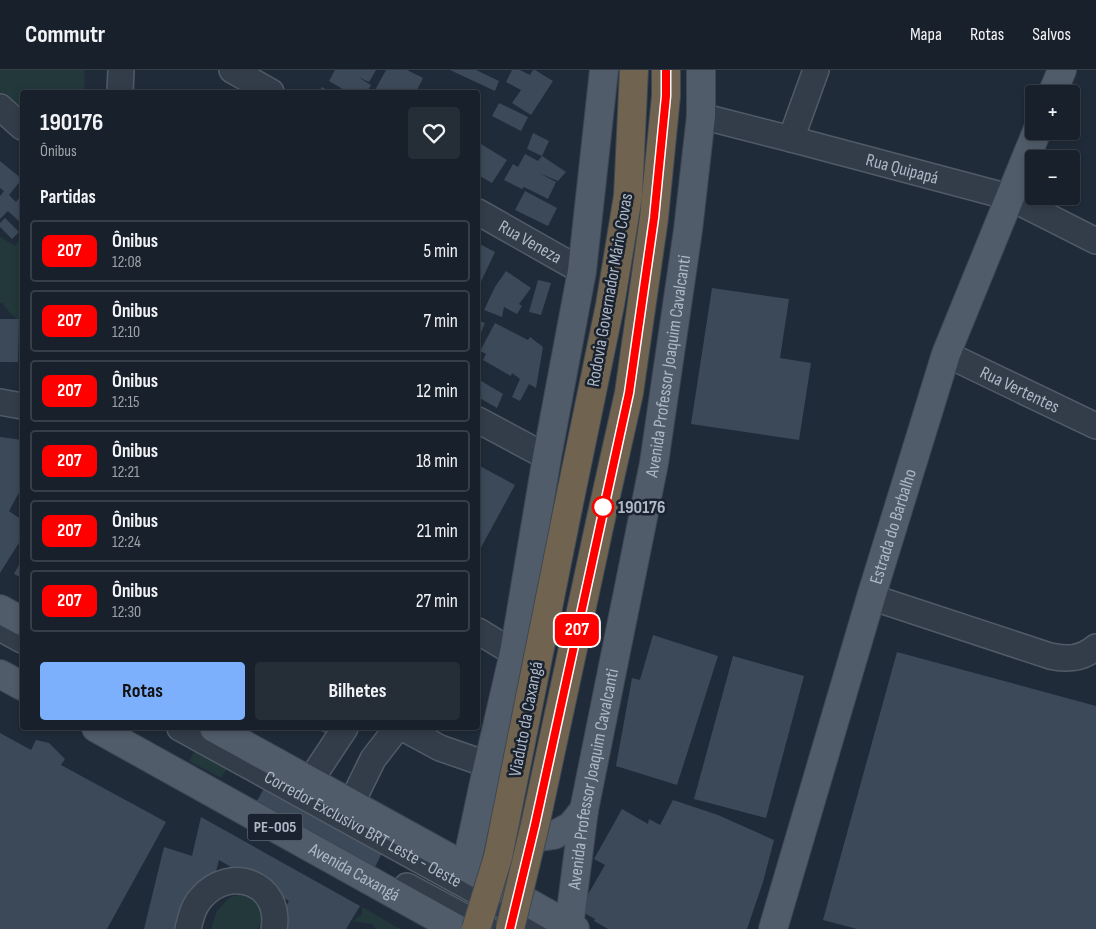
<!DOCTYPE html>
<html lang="pt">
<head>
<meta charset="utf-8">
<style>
	body { margin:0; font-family:"Sofia Sans Condensed",sans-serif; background:#252d37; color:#f1f3f6; height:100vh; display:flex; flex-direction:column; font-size:19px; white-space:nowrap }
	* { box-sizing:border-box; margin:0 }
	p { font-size:16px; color:#9fa3a9 }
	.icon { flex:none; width:28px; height:28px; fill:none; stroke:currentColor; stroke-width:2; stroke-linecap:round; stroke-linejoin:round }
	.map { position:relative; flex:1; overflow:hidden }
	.side { position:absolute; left:20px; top:20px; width:460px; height:640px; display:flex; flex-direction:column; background:#18202b; border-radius:5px; box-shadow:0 2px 8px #0003,0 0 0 1px #363e47 }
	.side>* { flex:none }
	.badge { padding:0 10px; border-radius:8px; font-size:18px; line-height:32px }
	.buttons { position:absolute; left:1025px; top:15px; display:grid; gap:10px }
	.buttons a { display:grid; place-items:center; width:55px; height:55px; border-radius:5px; background:#18202b; box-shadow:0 2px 8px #0003,0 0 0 1px #363e47; font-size:25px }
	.map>.badge { position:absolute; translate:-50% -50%; box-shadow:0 0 0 2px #fff }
	h2 { padding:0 20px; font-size:19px; line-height:45px }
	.round { display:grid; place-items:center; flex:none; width:52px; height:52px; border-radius:5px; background:#252d37 }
	.summary { display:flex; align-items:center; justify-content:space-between; height:85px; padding:0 20px }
	h1 { font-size:24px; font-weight:700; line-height:38px }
	.button { display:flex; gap:10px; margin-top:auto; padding:10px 20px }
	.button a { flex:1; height:58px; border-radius:5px; background:#7db0fc; color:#111; font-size:20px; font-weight:700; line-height:58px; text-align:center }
	.button a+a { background:#252d37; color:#f1f3f6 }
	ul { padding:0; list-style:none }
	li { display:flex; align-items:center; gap:15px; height:62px; margin:0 10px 8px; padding:0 10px; border:2px solid #363e47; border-radius:5px }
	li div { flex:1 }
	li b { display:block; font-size:19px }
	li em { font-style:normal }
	li .badge { min-width:55px; font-weight:700; text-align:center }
	header { display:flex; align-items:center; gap:30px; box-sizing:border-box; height:70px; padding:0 25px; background:#18202b; border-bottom:1px solid #363e47 }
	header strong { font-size:24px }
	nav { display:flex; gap:28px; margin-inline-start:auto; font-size:18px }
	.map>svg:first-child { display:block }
	.green { fill:#22383a }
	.building { fill:#3c4959 }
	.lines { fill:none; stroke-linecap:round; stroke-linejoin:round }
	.minor-casing { stroke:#515b67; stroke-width:28 }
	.major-casing { stroke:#3d4653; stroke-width:30 }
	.highway-casing { stroke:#3e4854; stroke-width:30 }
	.minor { stroke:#333d4a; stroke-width:25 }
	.major { stroke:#515c6a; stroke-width:28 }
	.highway { stroke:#706350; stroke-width:28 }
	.highway-bridge-casing { stroke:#3e4854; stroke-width:30; stroke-linecap:butt }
	.highway-bridge { stroke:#706350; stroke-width:28 }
	.line-casing { stroke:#fff; stroke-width:11 }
	.line { stroke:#f00; stroke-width:8 }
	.stop-dot { fill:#fff; stroke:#f00; stroke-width:2.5 }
	.labels { text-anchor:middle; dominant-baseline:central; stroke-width:5; stroke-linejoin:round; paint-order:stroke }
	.shield { fill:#19222e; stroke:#818b98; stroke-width:1 }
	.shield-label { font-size:16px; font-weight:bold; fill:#aeb8c6 }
	.street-label { font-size:18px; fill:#aeb8c6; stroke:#19222e }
	.stop-label { font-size:18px; font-weight:bold; fill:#aeb8c6; stroke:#19222e; text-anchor:start }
</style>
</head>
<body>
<header>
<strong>Commutr</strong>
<nav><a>Mapa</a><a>Rotas</a><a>Salvos</a></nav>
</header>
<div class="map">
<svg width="1096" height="859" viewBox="0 0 1096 859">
	<rect width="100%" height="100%" fill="#202b39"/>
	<g class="green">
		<polygon points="0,0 84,0 85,22 22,22 22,46 0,29"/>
		<polygon points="22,166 22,253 11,244 2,233 0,233 0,167 15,176"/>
		<polygon points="198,675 230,693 221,708 189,691"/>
		<path d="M242,824C246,825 251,826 255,828C266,835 262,849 258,859H211L217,841L230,827Z"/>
		<polygon points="362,837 366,839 400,859 376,859 372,854 353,851 362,844"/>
	</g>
	<g class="building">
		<polygon points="335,0 376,0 369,12 358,7 371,15 367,22 348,22 329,11"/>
		<polygon points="386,0 407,0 423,8 416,22 374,22"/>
		<polygon points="450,0 476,0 499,11 495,21"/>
		<polygon points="512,0 520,0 530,5 533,0 535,0 553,11 531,45 512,33 521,20 506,12"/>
		<polygon points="322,17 331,22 318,22"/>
		<polygon points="499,33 528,47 521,61 492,46"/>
		<polygon points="533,63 549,71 542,86 527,79"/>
		<polygon points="481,74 507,90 492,113 478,105 478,80"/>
		<polygon points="525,84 538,91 542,86 566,102 558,111 539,103 556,112 548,129 524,117 522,119 504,110 513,94 518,97"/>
		<polygon points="0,91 22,109 9,125 16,132 21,126 22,127 22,151 21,153 8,141 0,149 0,126 4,121 0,118"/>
		<polygon points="525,121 557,138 548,156 515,140"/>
		<polygon points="5,148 19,162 12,169 0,157 0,153"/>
		<polygon points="478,173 495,182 478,218"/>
		<polygon points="506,201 531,218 519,234 522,236 517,244 504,237 502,247 484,240 495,217"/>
		<polygon points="538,210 551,213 541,245 529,242"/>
		<polygon points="712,218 789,229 780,288 811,293 799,370 691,354"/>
		<polygon points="0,249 19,249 18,292 0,292"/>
		<polygon points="478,250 485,253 478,270"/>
		<polygon points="495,253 528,270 530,267 543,277 536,318 529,314 520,331 512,327 520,309 512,303 511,306 483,290 486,284 480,281"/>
		<polygon points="478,309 503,324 497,338 478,327"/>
		<polygon points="0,367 22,370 22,417 9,441 22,450 22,468 0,503"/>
		<polygon points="478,395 515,415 478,483"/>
		<polygon points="22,489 22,508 14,504"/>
		<polygon points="653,565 718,586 677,715 616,696 632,608 640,610"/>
		<polygon points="897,582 1096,636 1096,859 857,859 823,850"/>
		<polygon points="733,586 804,606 766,748 694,729"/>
		<polygon points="315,658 340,658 334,668"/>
		<polygon points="0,663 31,680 36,670 49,673 65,689 61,695 166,752 107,859 0,859"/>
		<polygon points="267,713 385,777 375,797 257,731"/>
		<polygon points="673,730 718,745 774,770 763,812 747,859 608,859 594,851 595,849 579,840 605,795 594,789 622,739 648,754 649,749 660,755"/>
		<polygon points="201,747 360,836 346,859 273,859 289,831 219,790 201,859 144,859 164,777 192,786"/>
	</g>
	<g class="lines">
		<defs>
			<g id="minor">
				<polyline points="232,0 271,22"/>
				<polyline points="120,22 121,0"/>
				<polyline points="0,37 22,57"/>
				<path id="s1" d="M701,46L791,69L1009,127L1096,171"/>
				<polyline points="791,69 816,0"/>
				<path id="s2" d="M478,142L582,201"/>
				<path id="s3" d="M946,284L1096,356"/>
				<polyline points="0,332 22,336"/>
				<polyline points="478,350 547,387"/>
				<path d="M871,527L1050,586C1067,590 1082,589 1096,577"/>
				<polyline points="0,558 22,570"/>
				<polyline points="478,561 514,583"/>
				<path id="s4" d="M180,658L545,859"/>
				<polyline points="403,658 440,678 489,695"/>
				<polyline points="310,711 345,658"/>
				<polyline points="351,734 373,689 397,658"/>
				<polyline points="407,816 487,859"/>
				<path d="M188,859C191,847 193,837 201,828C230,794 282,813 274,859"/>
			</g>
			<g id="major">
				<polyline points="1052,24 1062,0"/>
				<polyline points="0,539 22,551"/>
				<polyline points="0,604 22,616"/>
				<path id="s5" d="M96,658L457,859"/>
				<polyline points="214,658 466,797 575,859"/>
				<polyline points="491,739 498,750 514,763 533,768 554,765 571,756 584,740"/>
				<polyline points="466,797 484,713 514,583 547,387 582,201 604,0"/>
				<path id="s6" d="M569,856L584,740L654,393L688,160L701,46V0"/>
				<path id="s7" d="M773,859L871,527L946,284L1037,61"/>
			</g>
			<g id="highway">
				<polyline points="568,438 610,235 628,126 634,0"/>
				<polyline points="601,448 629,323 654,148 666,26 666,0"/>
			</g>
		</defs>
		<use href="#minor" class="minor-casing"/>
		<use href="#major" class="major-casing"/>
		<use href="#highway" class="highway-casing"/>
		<use href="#minor" class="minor"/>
		<use href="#major" class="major"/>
		<use href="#highway" class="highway"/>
		<defs>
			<g id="highway-bridge">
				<polyline points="476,859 498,787 568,438"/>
				<polyline points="510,859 535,755 601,448"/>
			</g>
		</defs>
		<use href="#highway-bridge" class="highway-bridge-casing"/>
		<use href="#highway-bridge" class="highway-bridge"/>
	</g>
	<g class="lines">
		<defs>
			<polyline id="line" points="510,859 535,755 629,323 654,148 666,26 666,0"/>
		</defs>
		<use href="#line" class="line-casing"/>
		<use href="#line" class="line"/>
	</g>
	<circle class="stop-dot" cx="603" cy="437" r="10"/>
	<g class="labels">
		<rect class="shield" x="247.5" y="743.5" width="55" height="27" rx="4"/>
		<g class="shield-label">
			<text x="275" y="757">PE-005</text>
		</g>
		<g class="street-label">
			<text stroke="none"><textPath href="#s1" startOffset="208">Rua Quipapá</textPath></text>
			<text stroke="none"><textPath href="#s2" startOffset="60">Rua Veneza</textPath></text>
			<text transform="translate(610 220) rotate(-80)">Rodovia Governador Mário Covas</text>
			<text stroke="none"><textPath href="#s6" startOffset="569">Avenida Professor Joaquim Cavalcanti</textPath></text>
			<text stroke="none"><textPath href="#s3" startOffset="82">Rua Vertentes</textPath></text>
			<text stroke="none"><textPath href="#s7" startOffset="420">Estrada do Barbalho</textPath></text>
			<text transform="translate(526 649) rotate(-79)">Viaduto da Caxangá</text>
			<text stroke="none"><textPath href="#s6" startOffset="149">Avenida Professor Joaquim Cavalcanti</textPath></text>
			<text stroke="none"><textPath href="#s4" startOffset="209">Corredor Exclusivo BRT Leste - Oeste</textPath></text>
			<text stroke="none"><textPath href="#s5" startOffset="296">Avenida Caxangá</textPath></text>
		</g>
		<g class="stop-label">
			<text x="618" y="437">190176</text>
		</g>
	</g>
</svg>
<div class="buttons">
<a>+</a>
<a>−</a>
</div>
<b class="badge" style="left:577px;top:560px;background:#f00;color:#fff">207</b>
<section class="side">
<div class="summary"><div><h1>190176</h1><p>Ônibus</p></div><a class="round"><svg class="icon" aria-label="heart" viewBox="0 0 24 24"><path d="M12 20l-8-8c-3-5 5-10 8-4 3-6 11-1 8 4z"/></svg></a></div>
<h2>Partidas</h2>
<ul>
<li><span class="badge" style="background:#f00;color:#fff">207</span><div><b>Ônibus</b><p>12:08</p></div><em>5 min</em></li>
<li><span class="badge" style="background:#f00;color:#fff">207</span><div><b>Ônibus</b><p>12:10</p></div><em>7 min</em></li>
<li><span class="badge" style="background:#f00;color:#fff">207</span><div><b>Ônibus</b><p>12:15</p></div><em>12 min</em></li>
<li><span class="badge" style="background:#f00;color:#fff">207</span><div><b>Ônibus</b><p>12:21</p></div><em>18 min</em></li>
<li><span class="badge" style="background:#f00;color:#fff">207</span><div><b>Ônibus</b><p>12:24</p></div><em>21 min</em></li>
<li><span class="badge" style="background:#f00;color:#fff">207</span><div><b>Ônibus</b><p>12:30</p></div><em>27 min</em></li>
</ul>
<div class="button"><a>Rotas</a><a>Bilhetes</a></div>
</section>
</div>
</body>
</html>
